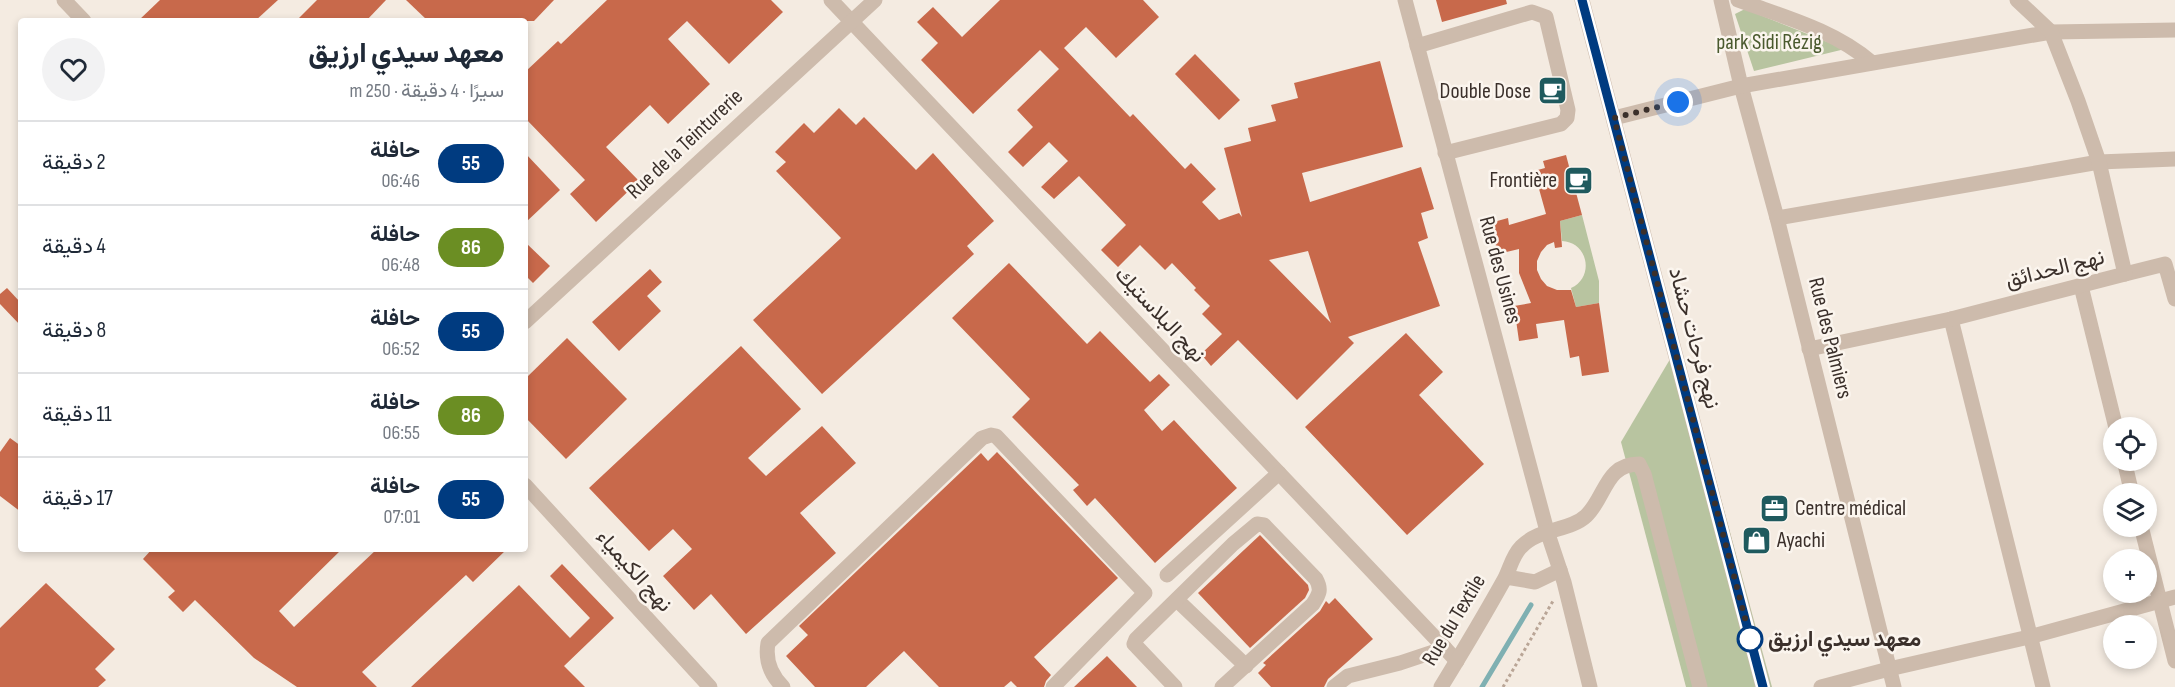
<!DOCTYPE html>
<html lang="ar">
<head>
<meta charset="utf-8">
<style>
	body { margin:0; font-family:"Sofia Sans Condensed",Vazirmatn,sans-serif; background:#f2f2f3; color:#1f2937; direction:rtl; height:100vh; display:flex; flex-direction:column; font-size:22px; white-space:nowrap }
	* { box-sizing:border-box; margin:0 }
	p { font-size:20px; color:#747a83 }
	.icon { flex:none; width:33px; height:33px; fill:none; stroke:currentColor; stroke-width:2; stroke-linecap:round; stroke-linejoin:round }
	.map { position:relative; flex:1; overflow:hidden; direction:ltr }
	.side { position:absolute; left:18px; top:18px; width:510px; height:534px; display:flex; flex-direction:column; background:#fff; border-radius:6px; box-shadow:0 3px 9px #0003; direction:rtl }
	.side>* { flex:none }
	.badge { padding:0 12px; border-radius:20px; font-size:21px; line-height:39px }
	.fabs { position:absolute; left:2103px; top:417px; display:grid; gap:12px }
	.fabs a { display:grid; place-items:center; width:54px; height:54px; border-radius:50%; background:#fff; box-shadow:0 3px 9px #0003; font-size:30px }
	.you { position:absolute; width:30px; height:30px; margin:-15px; border:4px solid #fff; border-radius:50%; background:#1a73e8; box-shadow:0 0 0 9px #1a73e833 }
	.map>.badge { position:absolute; translate:-50% -50%; box-shadow:0 0 0 3px #fff }
	.round { display:grid; place-items:center; flex:none; width:63px; height:63px; border-radius:32px; background:#f2f2f3 }
	.overview { display:flex; align-items:center; justify-content:space-between; height:102px; padding:0 24px }
	h1 { font-size:28px; font-weight:800; line-height:45px }
	ul { padding:0; list-style:none }
	li { display:flex; align-items:center; gap:18px; height:84px; padding:0 24px; border-top:2px solid #e0e1e3 }
	li div { flex:1 }
	li b { display:block; font-size:22px }
	li em { font-style:normal }
	li .badge { min-width:66px; font-weight:700; text-align:center }
	.map>svg:first-child { display:block }
	.green { fill:#b8c4a0 }
	.lines { fill:none; stroke-linecap:round; stroke-linejoin:round }
	.stream { stroke:#7fb0b2; stroke-width:5 }
	.building { fill:#c8694b; fill-rule:evenodd }
	.path { stroke:#b9a596; stroke-width:3; stroke-dasharray:3 3; stroke-linecap:butt }
	.minor { stroke:#cdbbac; stroke-width:15 }
	.line-casing { stroke:#fff; stroke-width:14 }
	.line { stroke:#003b80; stroke-width:9 }
	.walk { stroke:#3b302b; stroke-width:6; stroke-dasharray:0 10.8 }
	.stop-dot { fill:#fff; stroke:#003b80; stroke-width:3 }
	.labels { text-anchor:middle; dominant-baseline:central; stroke-width:5; stroke-linejoin:round; paint-order:stroke }
	.park-label { font-size:22px; fill:#4a5a2e; stroke:#fbf5ee }
	.poi-label { font-size:22px; fill:#3b302b; stroke:#fbf5ee; text-anchor:end }
	.street-label { font-size:22px; fill:#3b302b; stroke:#fbf5ee }
	.stop-label { font-size:22px; font-weight:bold; fill:#3b302b; stroke:#fbf5ee; text-anchor:start }
</style>
</head>
<body>
<div class="map">
<svg width="2175" height="687" viewBox="0 0 2175 687">
	<rect width="100%" height="100%" fill="#f4ebe1"/>
	<g class="green">
		<polygon points="1745,9 1845,49 1754,71 1735,14"/>
		<path d="M1582,215L1599,281V303L1576,307L1571,288C1595,277 1588,242 1562,241L1560,221Z"/>
		<polygon points="1679,344 1772,687 1686,687 1621,442"/>
	</g>
	<g class="lines">
		<polyline class="stream" points="1482,687 1531,605"/>
	</g>
	<g class="building">
		<polygon points="160,0 278,0 255,21 138,21"/>
		<polygon points="317,0 386,0 366,21 296,21"/>
		<polygon points="406,0 554,0 534,21 428,21"/>
		<polygon points="607,0 771,0 783,12 729,64 687,21 668,39 710,84 668,124 650,105 606,147 639,181 596,222 570,194 585,180 525,118 525,72 558,41 561,44"/>
		<path d="M1000,0H1143L1159,17L1116,58L1086,27L1064,48L1130,117L1133,114L1185,169L1191,163L1216,189L1202,202L1219,220L1239,213L1242,217L1224,148L1251,141L1248,128L1276,121L1271,105L1298,98L1294,83L1380,61L1403,147L1302,173L1310,202L1421,167L1434,209L1421,213L1428,238L1418,242L1440,306L1348,337L1354,343L1297,400L1238,340L1211,366L1201,354L1222,334L1202,314L1210,306L1194,290L1196,288L1172,263L1165,270L1140,245L1118,267L1101,250L1126,225L1079,176L1054,199L1041,187L1068,161L1049,142L1023,167L1008,152L1033,127L1017,110L1059,69L1040,50L973,114L921,60L938,43L917,22L933,7L962,37ZM1308,251L1329,318L1331,323L1269,260Z"/>
		<polygon points="1436,0 1506,0 1507,4 1442,22"/>
		<polygon points="1195,54 1240,100 1219,120 1175,74"/>
		<polygon points="839,108 856,125 864,117 916,170 933,153 994,221 967,246 974,254 822,394 753,320 841,238 776,171 786,162 775,152 804,123 814,133"/>
		<polygon points="525,153 560,190 525,223"/>
		<polygon points="1566,155 1582,215 1560,221 1562,247 1555,248 1554,242 1547,245 1541,252 1537,261 1537,270 1541,279 1547,286 1557,290 1571,290 1576,307 1599,303 1609,372 1582,376 1579,356 1570,358 1564,320 1536,324 1538,338 1519,341 1514,306 1531,303 1519,273 1519,249 1498,254 1490,223 1508,218 1509,225 1546,214 1534,171 1545,168 1543,161"/>
		<polygon points="525,242 550,266 533,283 525,275"/>
		<polygon points="1009,263 1087,344 1100,331 1150,382 1159,374 1170,385 1144,410 1162,431 1174,420 1237,488 1155,563 1095,498 1087,506 1073,490 1079,485 1012,417 1030,399 952,318"/>
		<polygon points="650,269 662,282 647,296 661,311 619,351 592,322"/>
		<polygon points="7,288 21,303 21,326 0,304 0,294"/>
		<polygon points="1406,333 1443,372 1419,395 1484,464 1407,535 1305,427"/>
		<polygon points="567,338 627,399 566,459 525,417 525,379"/>
		<polygon points="741,346 801,409 748,458 766,476 822,426 856,463 800,513 836,553 746,634 711,594 694,610 663,576 692,549 673,529 649,551 589,488"/>
		<polygon points="10,438 21,446 21,512 0,496 0,452"/>
		<polygon points="997,452 1118,578 1034,657 1051,675 1046,681 1044,687 1017,687 1011,681 1004,687 939,687 904,651 866,687 815,687 786,656 808,635 799,626 981,453 988,461"/>
		<polygon points="1260,535 1308,585 1309,590 1305,598 1250,648 1198,593"/>
		<polygon points="152,549 342,549 279,611 294,627 377,549 507,549 473,582 466,575 362,672 377,687 297,687 254,658 195,600 183,612 168,597 175,591 143,559"/>
		<polygon points="562,564 614,618 564,666 585,687 411,687 519,585 570,638 590,618 550,576"/>
		<polygon points="46,583 115,649 95,669 106,680 98,687 0,687 0,628"/>
		<polygon points="1335,598 1373,639 1328,679 1324,687 1271,687 1258,673 1266,665 1263,663 1320,611 1326,601 1329,604"/>
		<polygon points="1107,656 1137,687 1074,687"/>
	</g>
	<g class="lines">
		<polyline class="path" points="1503,687 1553,601"/>
		<g class="minor">
			<polyline points="64,0 84,21"/>
			<polyline points="831,0 1457,661"/>
			<polyline points="1405,0 1547,531 1564,582 1590,687"/>
			<polyline points="1582,0 1763,687"/>
			<polyline points="1721,0 1741,86 1777,218 1894,687"/>
			<path d="M1738,0C1784,17 1834,30 1871,62"/>
			<polyline points="1417,46 1532,12 1546,17 1568,110 1567,118 1561,124 1445,153"/>
			<polyline points="1614,118 1741,86 2051,32 2175,30"/>
			<polyline points="1777,218 2099,162 2175,159"/>
			<polyline points="2125,274 2165,264 2175,299"/>
			<polyline points="2081,286 2116,428"/>
			<polyline points="1951,319 2043,687"/>
			<polyline points="525,322 875,0"/>
			<polyline points="1809,349 1951,319 2125,274 2099,162 2078,101 2051,32 2017,0"/>
			<polyline points="2124,460 2132,494"/>
			<polyline points="525,485 710,687"/>
			<polyline points="2141,526 2175,661"/>
			<polyline points="1167,575 1279,473"/>
			<polyline points="1506,577 1535,582 1560,570"/>
			<polyline points="1177,600 1246,666"/>
			<path d="M783,687C771,675 765,660 768,643L982,438L991,435L996,436L1145,593L1053,687"/>
			<path d="M1175,687L1137,647L1134,644L1136,639L1233,544L1257,524L1264,525L1316,579C1322,590 1319,594 1313,604L1222,687"/>
			<polyline points="1334,687 1348,676 1400,663 1445,648"/>
			<path d="M1441,687C1463,651 1484,616 1504,580C1510,569 1512,556 1521,547C1539,528 1570,531 1586,516C1606,497 1605,464 1639,464L1644,474L1700,687"/>
			<polyline points="1821,687 1889,669 2029,637 2175,597"/>
		</g>
	</g>
	<g class="lines">
		<defs>
			<polyline id="line" points="1582,0 1763,687"/>
		</defs>
		<use href="#line" class="line-casing"/>
		<use href="#line" class="line"/>
		<polyline class="walk" points="1678,102 1614,118 1751,641 1750,639"/>
	</g>
	<defs>
		<symbol id="cafe-square" viewBox="-11 -11 22 22"><rect x="-9" y="-9" width="18" height="18" rx="4" fill="#1f5a5e" stroke="#fbf5ee"/><path d="M-5.5-4.5H6V0H3Q3 3.5 0 3.5H-2.5Q-5.5 3.5-5.5 0ZM3-3.2v2h1.7v-2ZM-6 4.5H4V6H-6Z" fill="#fff"/></symbol>
		<symbol id="office-square" viewBox="-11 -11 22 22"><rect x="-9" y="-9" width="18" height="18" rx="4" fill="#1f5a5e" stroke="#fbf5ee"/><path d="M-6-3h4V-5.5h4V-3h4V5H-6ZM-1-4.5V-3h2v-1.5ZM-6 0V1H6V0Z" fill="#fff"/></symbol>
		<symbol id="shop-square" viewBox="-11 -11 22 22"><rect x="-9" y="-9" width="18" height="18" rx="4" fill="#1f5a5e" stroke="#fbf5ee"/><path d="M-5-2.5h2.3a2.7 3.5 0 0 1 5.4 0H5L5.5 6h-11ZM-1.5-2.5h3a1.5 2.3 0 0 0-3 0Z" fill="#fff"/></symbol>
	</defs>
	<g fill-rule="evenodd">
		<use href="#cafe-square" x="1536" y="74" width="33" height="33"/>
		<use href="#cafe-square" x="1562" y="164" width="33" height="33"/>
		<use href="#office-square" x="1758" y="492" width="33" height="33"/>
		<use href="#shop-square" x="1740" y="524" width="33" height="33"/>
	</g>
	<circle class="stop-dot" cx="1750" cy="639" r="12"/>
	<g class="labels">
		<g class="park-label">
			<text x="1769" y="42">park Sidi Rézig</text>
		</g>
		<g class="poi-label">
			<text x="1531" y="91">Double Dose</text>
			<text x="1557" y="180">Frontière</text>
			<text x="1795" y="508" text-anchor="start">Centre médical</text>
			<text x="1777" y="540" text-anchor="start">Ayachi</text>
		</g>
		<g class="street-label">
			<text transform="translate(685 144) rotate(-43)">Rue de la Teinturerie</text>
			<text transform="translate(2055 269) rotate(-14)">نهج الحدائق</text>
			<text transform="translate(1500 270) rotate(75)">Rue des Usines</text>
			<text transform="translate(1160 315) rotate(47)">نهج البلاستيك</text>
			<text transform="translate(1694 338) rotate(75)">نهج فرحات حشاد</text>
			<text transform="translate(1830 338) rotate(76)">Rue des Palmiers</text>
			<text transform="translate(634 571) rotate(48)">نهج الكيمياء</text>
			<text transform="translate(1454 620) rotate(-59)">Rue du Textile</text>
		</g>
		<g class="stop-label">
			<text x="1768" y="639">معهد سيدي ارزيق</text>
		</g>
	</g>
</svg>
<div class="fabs">
<a><svg class="icon" aria-label="locate" viewBox="0 0 24 24"><circle cx="12" cy="12" r="6"/><path d="M12 2v4M12 18v4M2 12h4M18 12h4"/></svg></a>
<a><svg class="icon" aria-label="layers" viewBox="0 0 24 24"><path d="M12 4l9 5-9 5-9-5zM3 14l9 5 9-5"/></svg></a>
<a>+</a>
<a>−</a>
</div>
<div class="you" style="left:1678px;top:102px"></div>
<section class="side">
<div class="overview"><div><h1>معهد سيدي ارزيق</h1><p>سيرًا · 4 دقيقة · 250 m</p></div><a class="round"><svg class="icon" aria-label="heart" viewBox="0 0 24 24"><path d="M12 20l-8-8c-3-5 5-10 8-4 3-6 11-1 8 4z"/></svg></a></div>
<ul>
<li><span class="badge" style="background:#003b80;color:#fff">55</span><div><b>حافلة</b><p>06:46</p></div><em>2 دقيقة</em></li>
<li><span class="badge" style="background:#6b8e23;color:#fff">86</span><div><b>حافلة</b><p>06:48</p></div><em>4 دقيقة</em></li>
<li><span class="badge" style="background:#003b80;color:#fff">55</span><div><b>حافلة</b><p>06:52</p></div><em>8 دقيقة</em></li>
<li><span class="badge" style="background:#6b8e23;color:#fff">86</span><div><b>حافلة</b><p>06:55</p></div><em>11 دقيقة</em></li>
<li><span class="badge" style="background:#003b80;color:#fff">55</span><div><b>حافلة</b><p>07:01</p></div><em>17 دقيقة</em></li>
</ul>
</section>
</div>
</body>
</html>
